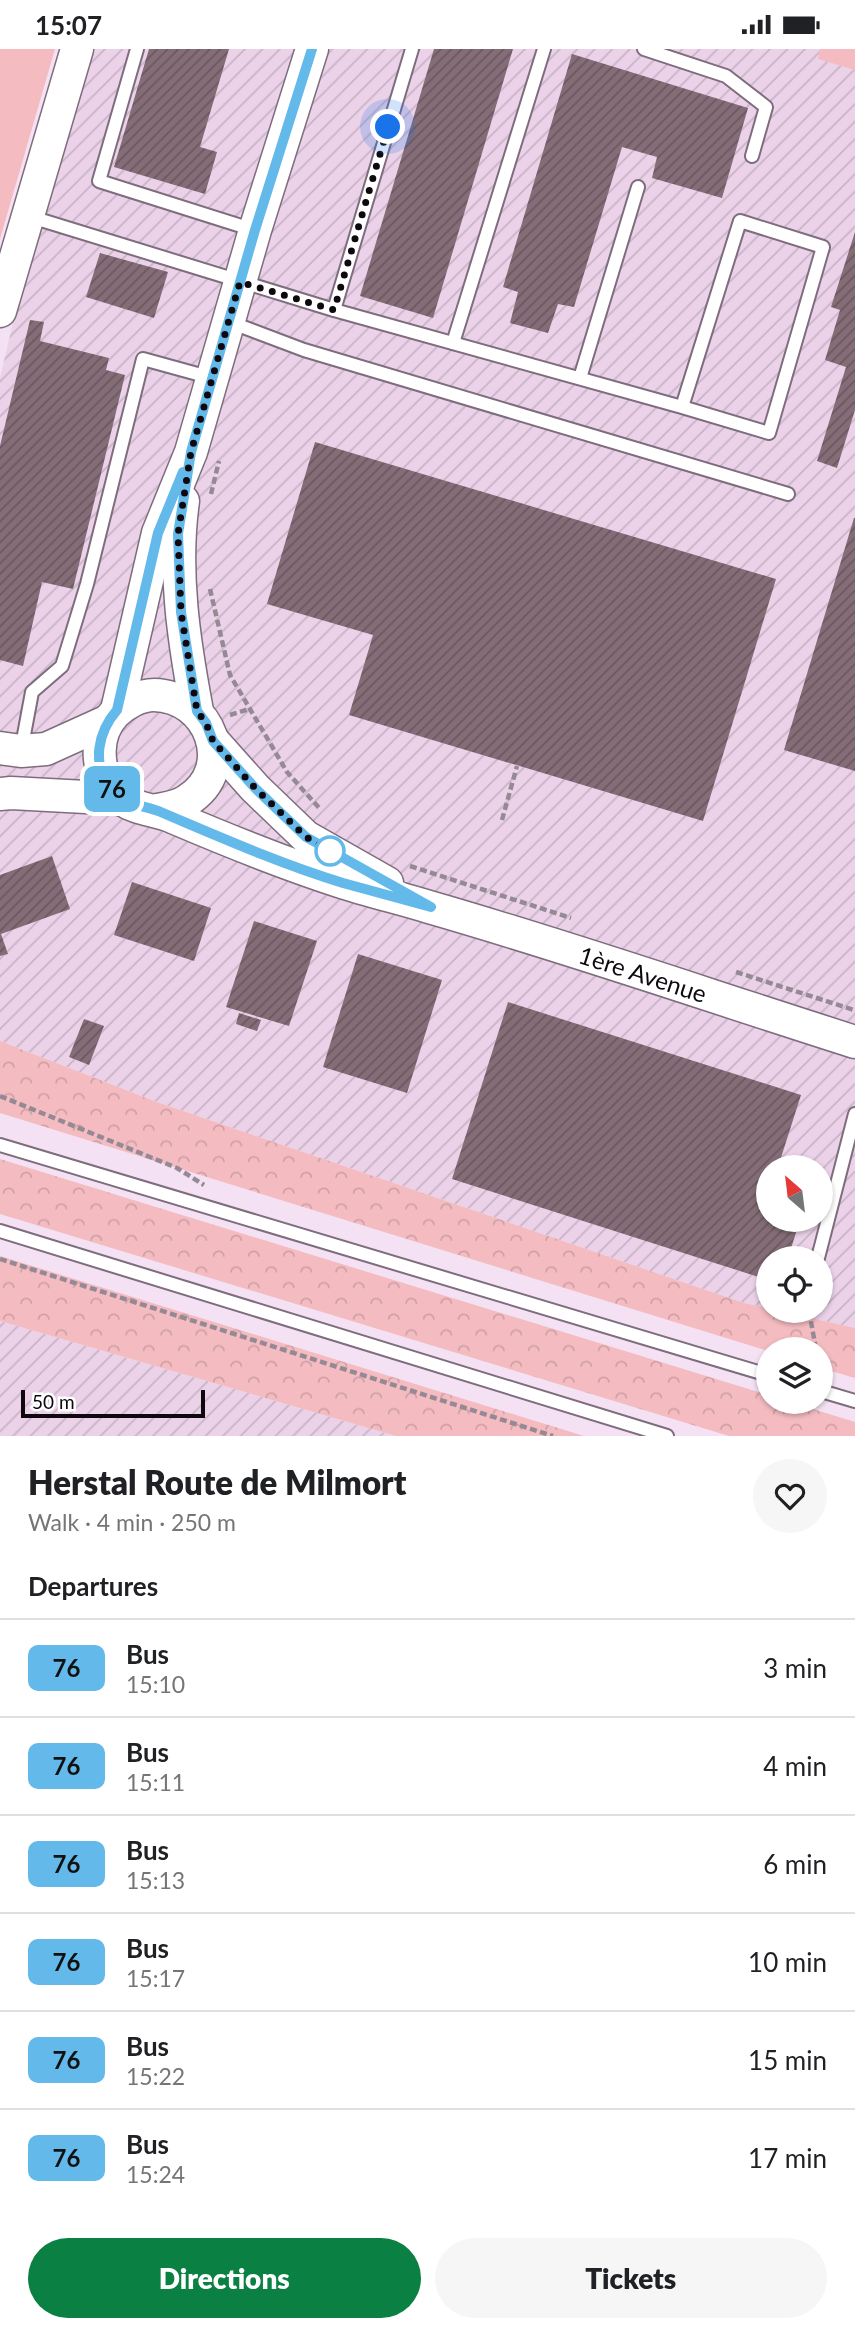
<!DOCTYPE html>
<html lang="en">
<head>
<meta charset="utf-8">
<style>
	body { margin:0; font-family:Lato,sans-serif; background:#f6f6f6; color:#202124; height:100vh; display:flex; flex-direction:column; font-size:26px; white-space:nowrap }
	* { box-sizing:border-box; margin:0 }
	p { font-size:23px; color:#757577 }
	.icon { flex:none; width:38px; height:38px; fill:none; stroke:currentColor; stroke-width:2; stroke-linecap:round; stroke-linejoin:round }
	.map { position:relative; height:1387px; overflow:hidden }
	.details { display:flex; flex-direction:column; background:#fff; flex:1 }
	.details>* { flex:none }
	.badge { padding:0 14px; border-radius:10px; font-size:24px; line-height:46px }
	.needle { width:46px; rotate:332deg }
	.fabs { position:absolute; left:756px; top:1106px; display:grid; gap:14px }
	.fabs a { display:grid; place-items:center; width:77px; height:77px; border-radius:50%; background:#fff; box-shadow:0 2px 5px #0004; font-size:35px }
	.scale { position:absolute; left:21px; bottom:18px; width:184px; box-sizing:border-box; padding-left:7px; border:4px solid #0f090f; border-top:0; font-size:19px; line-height:24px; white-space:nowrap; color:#0f090f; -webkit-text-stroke:5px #fff; paint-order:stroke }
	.you { position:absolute; width:35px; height:35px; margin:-18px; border:5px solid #fff; border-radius:50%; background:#1a73e8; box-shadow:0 0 0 10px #1a73e833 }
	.map>.badge { position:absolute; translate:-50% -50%; box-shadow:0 0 0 4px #fff }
	h2 { padding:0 28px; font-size:26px; line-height:63px }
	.round { display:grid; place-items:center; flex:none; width:74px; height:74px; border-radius:37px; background:#f6f6f6 }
	.summary { display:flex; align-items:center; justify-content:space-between; height:119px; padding:0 28px }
	h1 { font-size:33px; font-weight:800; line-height:52px }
	.cta { display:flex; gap:14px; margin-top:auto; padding:14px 28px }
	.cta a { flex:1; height:80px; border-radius:42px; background:#0b8043; color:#fff; font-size:28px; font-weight:800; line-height:80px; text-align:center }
	.cta a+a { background:#f6f6f6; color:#202124 }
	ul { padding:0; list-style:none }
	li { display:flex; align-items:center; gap:21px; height:98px; padding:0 28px; border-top:2px solid #e0e0e0 }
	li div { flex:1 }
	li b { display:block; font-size:26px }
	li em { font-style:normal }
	li .badge { min-width:77px; font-weight:700; text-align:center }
	.status { display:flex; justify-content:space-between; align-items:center; height:49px; padding:0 35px; background:#fff; direction:ltr }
	.status svg { height:19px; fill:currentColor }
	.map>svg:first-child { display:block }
	.industrial { fill:url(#industrial-furrows); fill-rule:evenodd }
	.grass { fill:#f4bcc1 }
	.forest { fill:url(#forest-crowns) }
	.building { fill:url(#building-hatch) }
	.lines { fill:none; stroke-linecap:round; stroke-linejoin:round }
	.service-casing { stroke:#7e6d7d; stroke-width:16 }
	.tertiary-casing { stroke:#7e6d7d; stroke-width:35 }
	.path { stroke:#968996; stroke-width:4.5; stroke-dasharray:7 3.5; stroke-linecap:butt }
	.service { stroke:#fff; stroke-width:12 }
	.tertiary { stroke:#fff; stroke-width:32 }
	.line-casing { stroke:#fff; stroke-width:16 }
	.line { stroke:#63b9e9; stroke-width:10 }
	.walk { stroke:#0f090f; stroke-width:7; stroke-dasharray:0 12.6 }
	.stop-dot { fill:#fff; stroke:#63b9e9; stroke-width:3.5 }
	.labels { text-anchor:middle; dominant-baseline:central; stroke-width:5; stroke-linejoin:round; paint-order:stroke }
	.street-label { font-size:24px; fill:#0f090f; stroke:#fff }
</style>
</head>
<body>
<div class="status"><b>15:07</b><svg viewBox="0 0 49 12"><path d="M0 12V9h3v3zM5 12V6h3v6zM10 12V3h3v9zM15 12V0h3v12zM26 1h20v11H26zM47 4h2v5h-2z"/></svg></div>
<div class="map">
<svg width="855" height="1387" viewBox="0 0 855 1387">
	<defs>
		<pattern id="industrial-furrows" width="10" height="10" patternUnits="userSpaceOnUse" patternTransform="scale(1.75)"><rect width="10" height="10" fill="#ebd2e9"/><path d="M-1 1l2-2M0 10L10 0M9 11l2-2" fill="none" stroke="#c8b3c7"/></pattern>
		<pattern id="forest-crowns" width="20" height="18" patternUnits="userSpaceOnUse" patternTransform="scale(1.75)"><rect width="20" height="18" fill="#f4bcc1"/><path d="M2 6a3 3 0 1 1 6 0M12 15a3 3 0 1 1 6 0" fill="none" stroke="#d0a0a5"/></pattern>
		<pattern id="building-hatch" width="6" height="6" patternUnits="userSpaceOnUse" patternTransform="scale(1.75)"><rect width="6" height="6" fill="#846d77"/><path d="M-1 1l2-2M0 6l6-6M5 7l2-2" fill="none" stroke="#6a5860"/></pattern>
	</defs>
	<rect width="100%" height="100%" fill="#f4e1f3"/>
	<g class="industrial">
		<path d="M92,0H855V1279L780,1262H821V1209H768V1259L744,1254L157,1053L0,992V329L20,244ZM768,1118H821V1171H768Z"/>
		<polygon points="0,1272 396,1387 0,1387"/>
	</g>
	<g class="grass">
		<polygon points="0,0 55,0 0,190"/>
		<polygon points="820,0 855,0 855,21 818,10"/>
	</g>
	<g class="forest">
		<polygon points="0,992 157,1053 744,1254 768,1259 768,1262 780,1262 855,1279 855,1329 821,1319 821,1300 768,1300 768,1302 0,1064"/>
		<polygon points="0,1110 768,1346 768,1353 790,1353 855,1373 855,1387 729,1387 0,1165"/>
		<polygon points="0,1207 584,1387 396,1387 0,1272"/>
	</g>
	<g class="building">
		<polygon points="149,0 229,0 200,98 217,103 205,145 114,118"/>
		<polygon points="434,0 513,0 433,269 360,247"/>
		<polygon points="572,5 748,59 722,149 652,129 657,108 622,98 574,258 558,255 548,284 510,274 518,243 503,238"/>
		<polygon points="855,183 855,361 837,419 817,412 846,318 825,311 840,261 831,258"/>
		<polygon points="100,204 168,223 154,269 86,248"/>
		<polygon points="30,271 44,273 40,292 109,309 106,321 125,326 73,540 42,533 23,617 0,611 0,397"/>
		<polygon points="315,393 776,530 703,772 349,666 373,586 267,555"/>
		<polygon points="854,469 855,469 855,722 784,701"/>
		<polygon points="52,807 70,860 1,885 8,905 0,907 0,826"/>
		<polygon points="132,833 211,859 194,912 114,886"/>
		<polygon points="254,872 317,892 289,977 226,958"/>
		<polygon points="358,905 442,931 407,1044 323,1018"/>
		<polygon points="508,953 801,1046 778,1118 768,1118 768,1171 800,1171 788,1209 768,1209 768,1231 452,1130"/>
		<polygon points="239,964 261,971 257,982 236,975"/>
		<polygon points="84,970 104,977 89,1016 69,1008"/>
	</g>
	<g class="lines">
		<defs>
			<g id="service">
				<polyline points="137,0 99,132 254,181"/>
				<polyline points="644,0 726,27 766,58 752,107"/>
				<polyline points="28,167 334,261 412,0"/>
				<polyline points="334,261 682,358 740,172 823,198 769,384 682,358"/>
				<polyline points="230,273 304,301 788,445"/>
				<polyline points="453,294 544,0"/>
				<polyline points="580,329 638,138"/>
				<polyline points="21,702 32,643 62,617 87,535 143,310 212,329"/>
				<polyline points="0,1096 768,1326"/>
				<polyline points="0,1182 667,1387"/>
				<polyline points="818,1209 855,1065"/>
				<polyline points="821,1342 855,1352"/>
			</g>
			<g id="tertiary">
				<polyline points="0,262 77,0"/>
				<path d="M183,452C173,522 184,593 197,662"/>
				<polyline points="117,661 158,484 191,403 255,181 312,0"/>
				<polyline points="213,692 255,739 306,788 387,834"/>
				<polyline points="0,699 21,702 46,700 108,672"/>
				<polyline points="0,745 11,744 123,750"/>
				<path id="s1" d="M157,761C168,759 179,758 188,751C238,719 210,647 154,646C140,646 125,654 115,664C92,688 95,731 123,751C138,761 158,761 175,769C229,792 283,814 339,832C369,842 400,849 429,858C572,899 713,948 855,993"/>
			</g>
		</defs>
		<use href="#service" class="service-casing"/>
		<use href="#tertiary" class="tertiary-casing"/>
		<g class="path">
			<polyline points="211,445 219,412"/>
			<polyline points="210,540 230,626 287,723 320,760"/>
			<polyline points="230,666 249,660"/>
			<polyline points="502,771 517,717"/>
			<polyline points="410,817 571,869"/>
			<polyline points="736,923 854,961"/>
			<polyline points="0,1047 177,1119 204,1136"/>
			<polyline points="0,1210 553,1387"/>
			<polyline points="809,1262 816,1300"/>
		</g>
		<use href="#service" class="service"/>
		<use href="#tertiary" class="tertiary"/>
	</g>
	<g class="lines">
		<defs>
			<path id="line" d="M183,423L158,484L117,661C98,683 91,715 111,739C127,759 143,755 163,764C222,789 281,815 343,834C372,842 402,850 431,858L306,788L255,739L213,692L206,674L197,662L181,563L178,485L191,403L255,181L312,0"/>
		</defs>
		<use href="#line" class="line-casing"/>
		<use href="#line" class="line"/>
		<polyline class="walk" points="330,802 306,788 255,739 213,692 206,674 197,662 181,563 178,485 191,403 240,233 334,261 388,78"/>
	</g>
	<circle class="stop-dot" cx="330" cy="802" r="14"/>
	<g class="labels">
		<g class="street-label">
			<text stroke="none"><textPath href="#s1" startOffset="872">1ère Avenue</textPath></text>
		</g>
	</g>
</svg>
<div class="fabs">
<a><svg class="needle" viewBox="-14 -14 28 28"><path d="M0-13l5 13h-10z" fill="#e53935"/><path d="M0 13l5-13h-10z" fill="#757577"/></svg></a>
<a><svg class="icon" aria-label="locate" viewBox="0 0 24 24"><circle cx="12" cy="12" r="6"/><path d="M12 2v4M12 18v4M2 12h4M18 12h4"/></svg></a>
<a><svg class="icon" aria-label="layers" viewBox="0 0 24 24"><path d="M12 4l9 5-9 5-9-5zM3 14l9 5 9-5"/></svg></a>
</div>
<div class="scale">50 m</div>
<div class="you" style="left:388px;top:78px"></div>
<b class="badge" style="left:112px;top:740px;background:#63b9e9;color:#111">76</b>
</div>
<section class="details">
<div class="summary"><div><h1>Herstal Route de Milmort</h1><p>Walk · 4 min · 250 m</p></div><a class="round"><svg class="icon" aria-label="heart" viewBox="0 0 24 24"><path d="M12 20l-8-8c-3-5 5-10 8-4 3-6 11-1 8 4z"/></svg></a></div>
<h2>Departures</h2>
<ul>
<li><span class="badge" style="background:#63b9e9;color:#111">76</span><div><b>Bus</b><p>15:10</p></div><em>3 min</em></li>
<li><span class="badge" style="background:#63b9e9;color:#111">76</span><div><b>Bus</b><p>15:11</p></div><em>4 min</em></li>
<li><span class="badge" style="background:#63b9e9;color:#111">76</span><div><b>Bus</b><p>15:13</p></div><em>6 min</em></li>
<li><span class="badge" style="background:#63b9e9;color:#111">76</span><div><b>Bus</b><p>15:17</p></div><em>10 min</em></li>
<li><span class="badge" style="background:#63b9e9;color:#111">76</span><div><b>Bus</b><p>15:22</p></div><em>15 min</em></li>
<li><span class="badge" style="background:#63b9e9;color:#111">76</span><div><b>Bus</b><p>15:24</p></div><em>17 min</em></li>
</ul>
<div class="cta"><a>Directions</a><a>Tickets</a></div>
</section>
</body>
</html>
